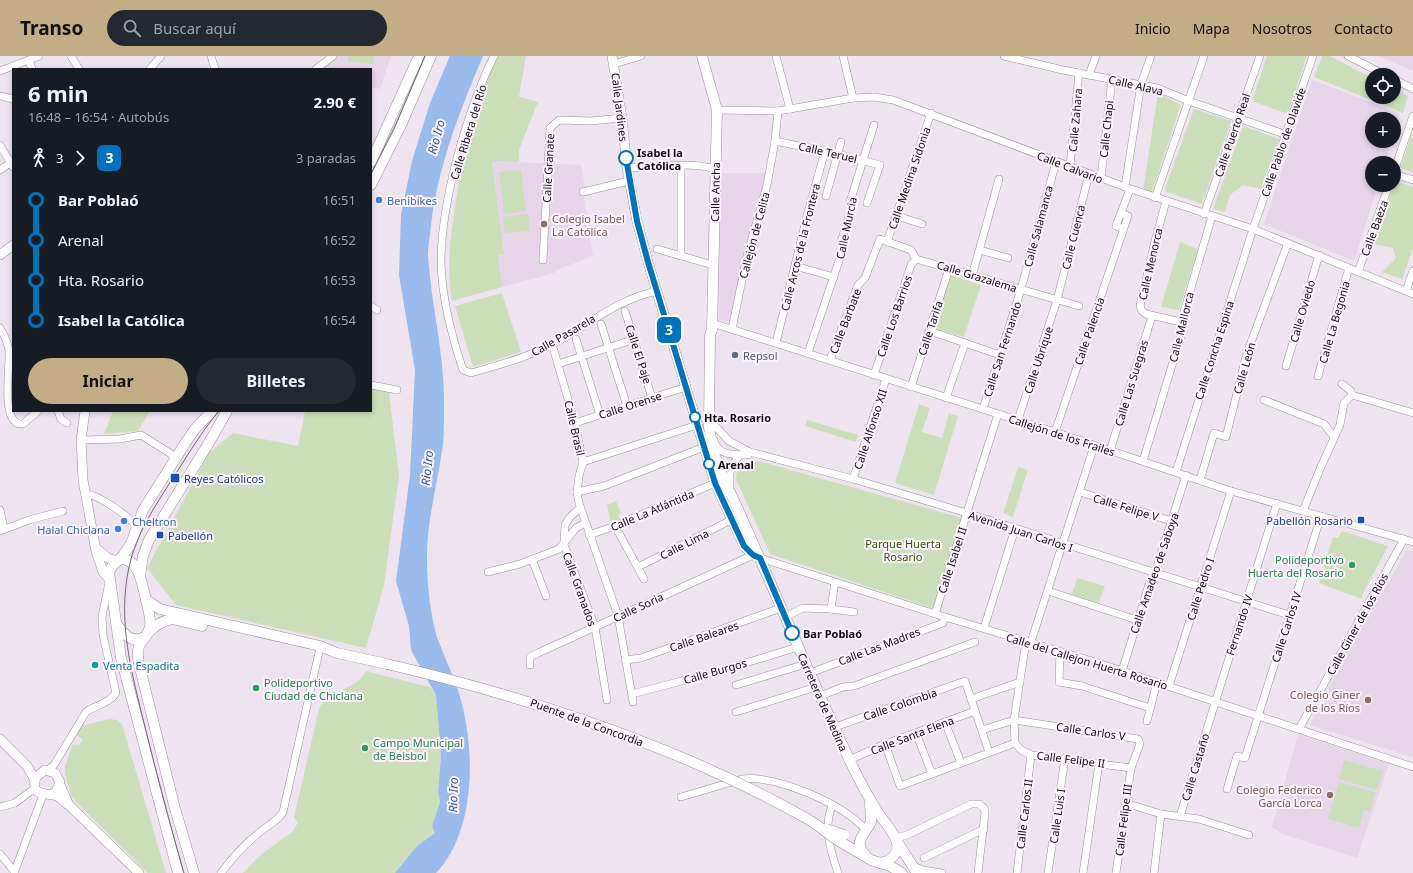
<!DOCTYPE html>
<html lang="es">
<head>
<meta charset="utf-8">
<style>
	body { margin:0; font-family:"Noto Sans",sans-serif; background:#242831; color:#f1f3f6; height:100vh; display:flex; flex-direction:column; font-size:15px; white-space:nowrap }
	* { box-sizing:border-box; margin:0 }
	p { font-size:13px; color:#9ea1a6 }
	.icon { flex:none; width:22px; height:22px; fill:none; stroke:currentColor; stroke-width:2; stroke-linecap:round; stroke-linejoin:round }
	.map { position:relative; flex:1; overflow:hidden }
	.sheet { position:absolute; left:12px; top:12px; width:360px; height:344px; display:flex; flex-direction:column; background:#171b24; border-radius:0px; box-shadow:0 2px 6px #0003 }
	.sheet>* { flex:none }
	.badge { padding:0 8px; border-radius:6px; font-size:14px; line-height:26px }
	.controls { position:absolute; left:1365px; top:12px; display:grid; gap:8px }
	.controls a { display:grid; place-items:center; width:36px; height:36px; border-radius:50%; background:#171b24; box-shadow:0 2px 6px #0003; font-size:20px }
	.map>.badge { position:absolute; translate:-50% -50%; box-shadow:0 0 0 2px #fff }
	.legs { display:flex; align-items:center; gap:6px; height:44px; padding:0 16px; font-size:13px }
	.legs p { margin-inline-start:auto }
	.overview { display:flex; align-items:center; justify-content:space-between; height:68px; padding:0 16px }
	h1 { font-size:22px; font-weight:700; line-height:30px }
	.action { display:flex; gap:8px; margin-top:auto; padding:8px 16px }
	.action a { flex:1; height:46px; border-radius:24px; background:#c2ad87; color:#111; font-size:16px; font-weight:700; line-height:46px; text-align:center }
	.action a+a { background:#242831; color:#f1f3f6 }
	ul { padding:0 16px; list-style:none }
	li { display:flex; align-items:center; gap:14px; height:40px; font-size:15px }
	li i { display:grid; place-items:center; width:6px; height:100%; margin:0 5px; background:currentColor }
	li i::after { content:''; width:10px; height:10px; margin:-5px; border:3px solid; border-radius:50%; background:#171b24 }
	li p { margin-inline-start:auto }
	li:first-child i { background:linear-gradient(#0000 50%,currentColor 0) }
	li:last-child i { background:linear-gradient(currentColor 50%,#0000 0) }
	header { display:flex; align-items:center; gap:24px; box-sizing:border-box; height:56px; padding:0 20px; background:#c2ad87; color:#111 }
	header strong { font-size:19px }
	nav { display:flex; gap:22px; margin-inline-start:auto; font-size:14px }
	.search { width:280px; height:36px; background:#242831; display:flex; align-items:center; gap:10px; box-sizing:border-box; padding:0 14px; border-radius:22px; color:#9ea1a6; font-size:15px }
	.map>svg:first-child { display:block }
	.built { fill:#e5d6e8 }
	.green { fill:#cddfba }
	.water { fill:#9abbec }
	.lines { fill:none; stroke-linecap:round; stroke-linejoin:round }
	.minor-casing { stroke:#9a909b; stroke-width:8 }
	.tertiary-casing { stroke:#9a909b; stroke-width:10 }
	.secondary-casing { stroke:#9a909b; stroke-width:11 }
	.minor { stroke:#fff; stroke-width:7 }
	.tertiary { stroke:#fff; stroke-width:9 }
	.secondary { stroke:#fff; stroke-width:10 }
	.tram { stroke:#706a71; stroke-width:1 }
	.secondary-bridge-casing { stroke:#9a909b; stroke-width:11; stroke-linecap:butt }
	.secondary-bridge { stroke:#fff; stroke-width:10 }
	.line-1-casing { stroke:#fff; stroke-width:9 }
	.line-1 { stroke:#0072bc; stroke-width:6 }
	.stop-1-dot { fill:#fff; stroke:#0072bc; stroke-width:2 }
	.shop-dot { fill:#3f7fe0; stroke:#fcf2fd; stroke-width:1.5 }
	.education-dot { fill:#8d6e63; stroke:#fcf2fd; stroke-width:1.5 }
	.service-dot { fill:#5c6f8a; stroke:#fcf2fd; stroke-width:1.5 }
	.transit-dot { fill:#1a4fb4; stroke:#fcf2fd; stroke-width:1.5 }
	.leisure-dot { fill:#2e9e5b; stroke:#fcf2fd; stroke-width:1.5 }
	.culture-dot { fill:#0f9aa8; stroke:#fcf2fd; stroke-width:1.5 }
	.labels { text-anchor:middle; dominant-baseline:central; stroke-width:4; stroke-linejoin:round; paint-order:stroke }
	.street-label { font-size:11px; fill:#100d11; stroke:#fcf2fd }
	.stop-label { font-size:11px; font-weight:bold; fill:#100d11; stroke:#fcf2fd; text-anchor:start }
	.shop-label { font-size:11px; fill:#366cbe; stroke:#fcf2fd; text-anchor:start }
	.education-label { font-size:11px; fill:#785e54; stroke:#fcf2fd; text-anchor:end }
	.service-label { font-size:11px; fill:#4e5e75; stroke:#fcf2fd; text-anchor:start }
	.transit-label { font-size:11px; fill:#164399; stroke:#fcf2fd; text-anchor:start }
	.park-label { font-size:11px; fill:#395500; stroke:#fcf2fd }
	.leisure-label { font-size:11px; fill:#27864d; stroke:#fcf2fd; text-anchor:start }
	.culture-label { font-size:11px; fill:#0d838f; stroke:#fcf2fd; text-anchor:start }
	.water-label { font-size:12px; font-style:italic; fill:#2d5692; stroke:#fcf2fd }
</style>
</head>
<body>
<header>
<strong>Transo</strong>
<div class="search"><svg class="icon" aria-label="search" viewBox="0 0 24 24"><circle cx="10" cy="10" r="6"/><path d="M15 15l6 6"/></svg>Buscar aquí</div>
<nav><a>Inicio</a><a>Mapa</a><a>Nosotros</a><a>Contacto</a></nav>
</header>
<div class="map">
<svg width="1413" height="817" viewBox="0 0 1413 817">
	<rect width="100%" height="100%" fill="#eee4f0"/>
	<g class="built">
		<polygon points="338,0 391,0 380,33 371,31 371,13 321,13"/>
		<polygon points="1378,0 1413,0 1413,15"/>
		<polygon points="1312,24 1400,57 1394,77 1394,63 1372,63 1372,85 1391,85 1385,107 1372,107 1372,129 1378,129 1354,205 1264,168"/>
		<polygon points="492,105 581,109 585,132 581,133 582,139 584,139 593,200 557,214 554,217 502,231 498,199 504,198"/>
		<polygon points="720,117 766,117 731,266 719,263"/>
		<polygon points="1407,494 1413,495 1413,701 1310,669 1348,595"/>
		<polygon points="1298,678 1389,708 1357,802 1282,778 1272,771"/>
	</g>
	<g class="green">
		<polygon points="348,0 374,0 373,8 348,5"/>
		<path d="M498,0H526L519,41L538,46L519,94V106L492,105L504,198L498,199L502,231L452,245C446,209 451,175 457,139C461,115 463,91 470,68C477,44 487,22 498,0Z"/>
		<polygon points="1267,0 1307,0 1288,58 1252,45"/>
		<polygon points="1322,0 1330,0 1372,22 1372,41 1394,41 1394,33 1408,40 1403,57 1314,21"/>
		<polygon points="1158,37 1181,49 1152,136 1143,134"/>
		<polygon points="1194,53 1231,65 1202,148 1164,135"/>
		<polygon points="1243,70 1279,83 1261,133 1243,129 1230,139 1225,156 1213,153"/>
		<polygon points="1413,75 1413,116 1400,112"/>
		<polygon points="521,114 526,155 504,158 499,116"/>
		<polygon points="1396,125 1413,131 1413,192 1402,223 1382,216 1396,202 1393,192 1372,188"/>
		<polygon points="528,158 530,174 505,177 503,161"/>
		<polygon points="1180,186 1198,193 1179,254 1161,251"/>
		<polygon points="951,219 981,229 964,281 934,272"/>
		<polygon points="502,237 521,296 473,311 455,250"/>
		<polygon points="371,333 389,337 399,419 384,529 366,592 176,549 147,512 209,397 233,377 298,390 305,355 371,355"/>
		<polygon points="919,348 930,352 922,376 942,382 949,357 958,360 934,439 895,427"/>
		<polygon points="113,355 150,355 138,375 104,378"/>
		<polygon points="807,364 858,379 856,386 805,370"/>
		<polygon points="758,405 962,462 935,553 770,498 736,423 737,414 742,408"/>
		<polygon points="1018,411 1028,414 1013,461 1003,457"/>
		<polygon points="616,445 621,458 618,459 620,464 611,467 607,449"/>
		<polygon points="1342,475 1388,490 1362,539 1362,543 1319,527 1333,481 1338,482"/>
		<polygon points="1077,522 1105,530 1099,547 1072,538"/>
		<path d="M366,615L430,631L436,639L441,700L438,735L440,746L432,770L435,777L417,790L395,817H243L259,800L292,776L298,767L294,761L319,653C329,632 358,634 366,615Z"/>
		<polygon points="109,663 117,664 122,668 166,817 148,817 78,748 71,739 65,718 65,710 73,688 79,689 83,684 77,679 81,670"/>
		<polygon points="1344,704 1382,715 1377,734 1339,723"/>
		<polygon points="1339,726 1375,736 1370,755 1364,754 1359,772 1328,763"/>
	</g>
	<path class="water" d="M450,0H483C460,54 438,110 431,169C430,179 428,189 428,199C431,249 445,299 444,350C444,362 444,376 443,388C438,427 426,466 427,505C427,527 431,568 440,589C448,610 458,629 463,652C475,703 474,777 436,817H395L417,790L435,777L432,770L440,746L438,735L441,700L436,639L411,594L409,570L396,525L410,419L415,314L399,219L401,159L412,105L430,47Z"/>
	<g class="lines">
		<defs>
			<g id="minor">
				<polyline points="71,0 79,13"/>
				<polyline points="211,0 215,13"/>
				<path d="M494,0C467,55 441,146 441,207C442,242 452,281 463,314L471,317C498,309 526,302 551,289C588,270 615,244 657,235"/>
				<polyline points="776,0 790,53"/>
				<polyline points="843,0 853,42"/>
				<polyline points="1004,0 1063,14 1157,32 1189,45 1287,79"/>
				<polyline points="1348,0 1385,19"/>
				<polyline points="29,5 32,13"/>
				<polyline points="614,8 641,0"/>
				<polyline points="150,13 161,0"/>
				<polyline points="316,13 333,0"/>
				<polyline points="0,15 39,0"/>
				<polyline points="1089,19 1096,0"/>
				<polyline points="1394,23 1413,33"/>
				<polyline points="0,40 13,43"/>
				<polyline points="717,54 778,55 853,42 874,41 893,44 1125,131 1253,173 1413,238"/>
				<polyline points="775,85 838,98 880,109 867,147"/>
				<polyline points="0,89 13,111"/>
				<polyline points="1070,110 1079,17"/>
				<path d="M627,112C655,111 688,105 716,113"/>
				<polyline points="0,114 10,107"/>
				<polyline points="1394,115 1413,60"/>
				<polyline points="1394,118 1413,124"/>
				<polyline points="1101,122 1112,23"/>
				<polyline points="1125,131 1141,28 1151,0"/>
				<polyline points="583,136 629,125"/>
				<polyline points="826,140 841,86"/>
				<polyline points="1155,142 1204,0"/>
				<polyline points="1166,145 1154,189 1140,250 1142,255 1146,258 1181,266"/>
				<polyline points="1204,158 1260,0"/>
				<polyline points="897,160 922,168"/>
				<polyline points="1123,173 1116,170 1130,133"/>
				<polyline points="887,186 931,57"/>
				<polyline points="657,193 713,209"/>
				<polyline points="980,194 1008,202"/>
				<polyline points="681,200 681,110"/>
				<polyline points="916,203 1079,250"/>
				<polyline points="543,204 550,72 559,64 591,65 622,62"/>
				<polyline points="795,210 834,221"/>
				<polyline points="1358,216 1389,129"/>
				<polyline points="972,220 999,123"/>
				<polyline points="1406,235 1413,215"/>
				<polyline points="371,250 377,254"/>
				<polyline points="625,255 652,342"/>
				<polyline points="712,267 1055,376 1231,435 1413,486"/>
				<polyline points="601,268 627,350"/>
				<path d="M0,272C5,280 9,289 9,298C10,311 0,371 23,368L38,355"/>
				<polyline points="732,273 747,200 767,129 775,85 778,55"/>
				<polyline points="930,275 1000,299"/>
				<polyline points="576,283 600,359"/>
				<polyline points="776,287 808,156 825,95"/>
				<polyline points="552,288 575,367 583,406 579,420 577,436 579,447 618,560 633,646"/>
				<polyline points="808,297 845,187 841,186 853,147 850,146 874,69"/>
				<polyline points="830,304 858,229 865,222 880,183 911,194 916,203"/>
				<polyline points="558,308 635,283"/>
				<polyline points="1286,310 1319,199"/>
				<polyline points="874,319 911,209 916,203"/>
				<polyline points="1318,320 1349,212"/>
				<polyline points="1342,328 1351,335 1352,339"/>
				<polyline points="371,329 397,334"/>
				<polyline points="911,331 949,213"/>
				<polyline points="946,342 965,287"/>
				<polyline points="1264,344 1324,368 1334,381"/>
				<polyline points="983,353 1021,233 1056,106"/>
				<polyline points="58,355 61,363 67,367"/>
				<polyline points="1018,364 1057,244 1089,118"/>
				<polyline points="575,367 686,331"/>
				<polyline points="716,371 729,385 750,396 853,423 967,457 1289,559"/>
				<polyline points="1055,376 1128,160 1121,157"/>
				<polyline points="81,384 120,383 141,379 176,401"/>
				<path d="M714,384C717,400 736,399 748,399L750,396"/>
				<polyline points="1110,395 1152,260"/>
				<polyline points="1143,405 1183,273 1181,266 1212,160"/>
				<polyline points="583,406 697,369"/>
				<polyline points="1176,416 1253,173 1313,0"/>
				<polyline points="853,423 886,323"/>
				<polyline points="1200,424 1214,377 1226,381 1247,297 1288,187"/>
				<path d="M730,430C728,417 731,409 740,399"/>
				<polyline points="577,436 604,430 704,391"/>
				<polyline points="1080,436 1171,465"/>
				<path d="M86,438C97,438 133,462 136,472"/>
				<polyline points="580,452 570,461 565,469 564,489 595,571 607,644"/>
				<polyline points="0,454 4,472"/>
				<polyline points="1303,455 1320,413 1340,369 1344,347 1352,339 1413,357"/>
				<polyline points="615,470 644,523"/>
				<polyline points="0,475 29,464 63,455"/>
				<polyline points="589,479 615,470 715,427"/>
				<polyline points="760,502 945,561 1092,605 1413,711"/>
				<polyline points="532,503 546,540"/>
				<polyline points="638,511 731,464"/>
				<polyline points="488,516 520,508 559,493 576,472 585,467"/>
				<polyline points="1048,535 1137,564"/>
				<polyline points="831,553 835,526"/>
				<polyline points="935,558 998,358"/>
				<polyline points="785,561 803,552 831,553 854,556"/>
				<polyline points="984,572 1015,473"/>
				<polyline points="1031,586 1094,390"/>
				<polyline points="1060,596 1059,626 1082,630 1150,652"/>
				<polyline points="625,604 641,602 781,552"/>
				<polyline points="530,609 530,601 538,597 753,499"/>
				<polyline points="1122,615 1151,522 1155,517 1186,419"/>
				<polyline points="810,617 943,567 945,561"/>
				<polyline points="736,629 806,608"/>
				<polyline points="1169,630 1231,435"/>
				<polyline points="632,638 716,616 798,591"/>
				<polyline points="820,640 843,631 854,630 975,586"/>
				<polyline points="971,643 1020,626"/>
				<polyline points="736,656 816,631"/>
				<polyline points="1147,665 1157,626"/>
				<polyline points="945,666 961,707"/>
				<polyline points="835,671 965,625 989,696"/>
				<polyline points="1299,673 1404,483"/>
				<polyline points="982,674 1014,664 1138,683 1140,688 1131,712 1116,817"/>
				<polyline points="916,677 932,718"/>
				<polyline points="1015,687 1021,694 1031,699 1131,712"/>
				<polyline points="1015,687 1014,664 1026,585"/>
				<polyline points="885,688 900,730 1015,687"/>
				<polyline points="849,704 885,688 975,655"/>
				<path d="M48,714L54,709L86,656C95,649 109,648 116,637L103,579L102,561L109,526"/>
				<polyline points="1227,733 1237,700 1245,702 1321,460"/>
				<path d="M681,741L742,723C777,719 843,748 866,774"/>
				<polyline points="1125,747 1161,758 1199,763 1249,779"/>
				<path d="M832,750C823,772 831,796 838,817"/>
				<polyline points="0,751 15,747 31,735 37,734"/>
				<polyline points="1180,760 1277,447"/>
				<polyline points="896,782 907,779 971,748 979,748 984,752 985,757 978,817"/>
				<polyline points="0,798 14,815"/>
				<polyline points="924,802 984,773"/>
				<polyline points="911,809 923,814 942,817"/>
				<polyline points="14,817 43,739"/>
				<path d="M221,817C232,802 245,788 260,776C268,769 278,765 283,756L319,596"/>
				<polyline points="1017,817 1031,699"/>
				<polyline points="1048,817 1065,702"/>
				<polyline points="1083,817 1099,707"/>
				<polyline points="1154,817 1161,758"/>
			</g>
			<g id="tertiary">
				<polyline points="612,0 622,62 627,112 637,165 648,206 715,427 744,490 753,499 760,502"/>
				<polyline points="0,199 13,189"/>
				<polyline points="85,355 81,384 83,424 96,495 103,516 109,523"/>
				<polyline points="97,493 108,502 117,505"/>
				<polyline points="0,683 27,710 35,724"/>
				<polyline points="60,729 69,749 139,817"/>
				<path d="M50,739L56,736L60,726L55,717L45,714L36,721C29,742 48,736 57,740C61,742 64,746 67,748"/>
			</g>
			<g id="secondary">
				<path d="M702,0L717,54L712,274L710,279L709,371L713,395L726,431L730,436C771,525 807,615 849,703C858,722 868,741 879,758C885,767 895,777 897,787C899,798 891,805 880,807"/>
				<polyline points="371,106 419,0"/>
				<polyline points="371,129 401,69 431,0"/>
				<path d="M120,503C128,503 134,507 137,514C141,520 152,564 150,571C146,588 134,583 139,608L174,749L194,817"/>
				<polyline points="140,520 143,500 149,484 207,390 227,355"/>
				<polyline points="146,544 160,553 320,590 337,597 387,608"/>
				<path d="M117,569C124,578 132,588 144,581"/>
				<path d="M147,578C154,570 162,565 172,563L202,570"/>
				<polyline points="898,787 917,817"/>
				<polyline points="844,788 871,804 890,810 902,817"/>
				<path d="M866,800C852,785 865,779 871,766L870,748"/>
				<polyline points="178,817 121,602 109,516 113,509 120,503 131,488 143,454 186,386 195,373 212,355"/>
			</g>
		</defs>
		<use href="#minor" class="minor-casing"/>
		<use href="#tertiary" class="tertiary-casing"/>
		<use href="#secondary" class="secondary-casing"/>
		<use href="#minor" class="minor"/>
		<use href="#tertiary" class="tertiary"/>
		<use href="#secondary" class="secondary"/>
		<g class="tram">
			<polyline points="371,118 394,73 425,0"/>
			<path d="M184,817C170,769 157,720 145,671C132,618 117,566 129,511C136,478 155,450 173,422C188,399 201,376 219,355"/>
		</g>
		<defs>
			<g id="secondary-bridge">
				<path d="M387,608C532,642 676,689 806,762C820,770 830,780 844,788"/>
				<polyline points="826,773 844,779"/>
			</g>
		</defs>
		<use href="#secondary-bridge" class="secondary-bridge-casing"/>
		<use href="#secondary-bridge" class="secondary-bridge"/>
	</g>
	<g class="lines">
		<defs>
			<polyline id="line-1" points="626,102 637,165 648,206 715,427 744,490 753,499 760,502 792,577"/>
		</defs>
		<use href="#line-1" class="line-1-casing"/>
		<use href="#line-1" class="line-1"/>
	</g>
	<g class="stop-1-dot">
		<circle cx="626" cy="102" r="7"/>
		<circle cx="695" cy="361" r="5"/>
		<circle cx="709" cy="408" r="5"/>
		<circle cx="792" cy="577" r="7"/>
	</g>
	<g class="shop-dot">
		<circle cx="379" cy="144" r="4"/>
		<circle cx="124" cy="465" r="4"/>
		<circle cx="118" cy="473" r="4"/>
	</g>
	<g class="education-dot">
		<circle cx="544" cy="168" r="4"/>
		<circle cx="1368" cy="644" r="4"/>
		<circle cx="1330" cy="739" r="4"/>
	</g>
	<circle class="service-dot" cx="735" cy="299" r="4"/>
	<g class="transit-dot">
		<rect x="170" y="417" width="10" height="10" rx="2"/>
		<rect x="1357" y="460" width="8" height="8" rx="2"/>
		<rect x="156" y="475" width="8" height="8" rx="2"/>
	</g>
	<g class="leisure-dot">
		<circle cx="1352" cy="509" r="4"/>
		<circle cx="256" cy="632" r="4"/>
		<circle cx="365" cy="692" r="4"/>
	</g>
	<circle class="culture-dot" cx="95" cy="609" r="4"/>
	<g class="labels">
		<g class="street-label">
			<text transform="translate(1136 29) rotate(13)">Calle Alava</text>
			<text transform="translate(620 51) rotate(83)">Calle Jardines</text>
			<text transform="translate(1075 64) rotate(-85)">Calle Zahara</text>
			<text transform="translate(1106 73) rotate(-84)">Calle Chapi</text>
			<text transform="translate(468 76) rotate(-73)">Calle Ribera del Río</text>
			<text transform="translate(1232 79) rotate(-71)">Calle Puerto Real</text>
			<text transform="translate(1283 86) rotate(-71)">Calle Pablo de Olavide</text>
			<text transform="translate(828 96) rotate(13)">Calle Teruel</text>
			<text transform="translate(1070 111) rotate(21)">Calle Calvario</text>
			<text transform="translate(548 112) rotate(-87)">Calle Granate</text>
			<text transform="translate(909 122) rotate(-71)">Calle Medina Sidonia</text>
			<text transform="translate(715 136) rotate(-89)">Calle Ancha</text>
			<text transform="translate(1038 170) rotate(-75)">Calle Salamanca</text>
			<text transform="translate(846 172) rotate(-78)">Calle Murcia</text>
			<text transform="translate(1374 172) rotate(-70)">Calle Baeza</text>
			<text transform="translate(754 179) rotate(-75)">Callejón de Celita</text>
			<text transform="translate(1073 181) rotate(-76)">Calle Cuenca</text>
			<text transform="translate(800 191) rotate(-76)">Calle Arcos de la Frontera</text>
			<text transform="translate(1150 208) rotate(-77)">Calle Menorca</text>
			<text transform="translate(977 220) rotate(17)">Calle Grazalema</text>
			<text transform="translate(1302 255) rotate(-74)">Calle Oviedo</text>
			<text transform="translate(894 260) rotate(-71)">Calle Los Barrios</text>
			<text transform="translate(845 265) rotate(-69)">Calle Barbate</text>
			<text transform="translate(1334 266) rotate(-74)">Calle La Begonia</text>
			<text transform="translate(1181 271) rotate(-76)">Calle Mallorca</text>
			<text transform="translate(930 272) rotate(-72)">Calle Tarifa</text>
			<text transform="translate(1089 275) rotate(-71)">Calle Palencia</text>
			<text transform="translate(563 279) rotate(-30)">Calle Pasarela</text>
			<text transform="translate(1002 293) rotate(-72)">Calle San Fernando</text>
			<text transform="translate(1214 294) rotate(-72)">Calle Concha Espina</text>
			<text transform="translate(639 298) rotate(72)">Calle El Paje</text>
			<text transform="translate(1038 304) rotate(-72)">Calle Ubrique</text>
			<text transform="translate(1244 312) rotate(-74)">Calle León</text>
			<text transform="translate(1131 327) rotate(-73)">Calle Las Suegras</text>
			<text transform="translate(630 349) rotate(-18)">Calle Orense</text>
			<text transform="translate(575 372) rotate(77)">Calle Brasil</text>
			<text transform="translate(870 373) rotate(-72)">Calle Alfonso XII</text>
			<text transform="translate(1062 379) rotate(18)">Callejón de los Frailes</text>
			<text transform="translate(1126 451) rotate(17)">Calle Felipe V</text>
			<text transform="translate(652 454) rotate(-23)">Calle La Atlántida</text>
			<text transform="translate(1021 475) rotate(18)">Avenida Juan Carlos I</text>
			<text transform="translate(684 488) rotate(-27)">Calle Lima</text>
			<text transform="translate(952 504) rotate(-72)">Calle Isabel II</text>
			<text transform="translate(1154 517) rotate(-71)">Calle Amadeo de Saboya</text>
			<text transform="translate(580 533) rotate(70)">Calle Granados</text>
			<text transform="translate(1200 533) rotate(-72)">Calle Pedro I</text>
			<text transform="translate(638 551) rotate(-25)">Calle Soria</text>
			<text transform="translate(1357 568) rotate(-61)">Calle Giner de los Ríos</text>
			<text transform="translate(1239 569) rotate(-72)">Fernando IV</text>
			<text transform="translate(1286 571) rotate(-72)">Calle Carlos IV</text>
			<text transform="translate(704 580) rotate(-19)">Calle Baleares</text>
			<text transform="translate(879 590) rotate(-21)">Calle Las Madres</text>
			<text transform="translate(1087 605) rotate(17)">Calle del Callejon Huerta Rosario</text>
			<text transform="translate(715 615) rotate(-16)">Calle Burgos</text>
			<text transform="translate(823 646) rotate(66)">Carretera de Medina</text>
			<text transform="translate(900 648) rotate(-19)">Calle Colombia</text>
			<text transform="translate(587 666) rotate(20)">Puente de la Concordia</text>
			<text transform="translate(1091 675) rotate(8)">Calle Carlos V</text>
			<text transform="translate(912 679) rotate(-21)">Calle Santa Elena</text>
			<text transform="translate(1071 703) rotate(7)">Calle Felipe II</text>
			<text transform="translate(1195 711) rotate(-73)">Calle Castaño</text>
			<text transform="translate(1024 758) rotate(-83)">Calle Carlos II</text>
			<text transform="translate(1057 760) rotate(-82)">Calle Luis I</text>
			<text transform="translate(1123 764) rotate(-83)">Calle Felipe III</text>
		</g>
		<g class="stop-label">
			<text x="637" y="96">Isabel la<tspan x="637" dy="13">Católica</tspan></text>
			<text x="704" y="361">Hta. Rosario</text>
			<text x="718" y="408">Arenal</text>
			<text x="803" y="577">Bar Poblaó</text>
		</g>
		<g class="shop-label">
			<text x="387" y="144">Benibikes</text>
			<text x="132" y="465">Cheltron</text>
			<text x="110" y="473" text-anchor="end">Halal Chiclana</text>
		</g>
		<g class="education-label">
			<text x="552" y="162" text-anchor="start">Colegio Isabel<tspan x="552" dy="13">La Católica</tspan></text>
			<text x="1360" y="638">Colegio Giner<tspan x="1360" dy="13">de los Ríos</tspan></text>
			<text x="1322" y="733">Colegio Federico<tspan x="1322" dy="13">García Lorca</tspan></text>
		</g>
		<g class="service-label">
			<text x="743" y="299">Repsol</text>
		</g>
		<g class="transit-label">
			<text x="184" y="422">Reyes Católicos</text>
			<text x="1353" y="464" text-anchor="end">Pabellón Rosario</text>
			<text x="168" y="479">Pabellón</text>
		</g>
		<g class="park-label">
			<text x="903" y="487">Parque Huerta<tspan x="903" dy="13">Rosario</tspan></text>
		</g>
		<g class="leisure-label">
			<text x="1344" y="503" text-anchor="end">Polideportivo<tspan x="1344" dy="13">Huerta del Rosario</tspan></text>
			<text x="264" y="626">Polideportivo<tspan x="264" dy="13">Ciudad de Chiclana</tspan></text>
			<text x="373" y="686">Campo Municipal<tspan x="373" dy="13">de Beisbol</tspan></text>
		</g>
		<g class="culture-label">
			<text x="103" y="609">Venta Espadita</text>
		</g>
		<g class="water-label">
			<text transform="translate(436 81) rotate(-75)">Rio Iro</text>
			<text transform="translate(427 412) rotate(-84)">Rio Iro</text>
			<text transform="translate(453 739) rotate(-89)">Rio Iro</text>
		</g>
	</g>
</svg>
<div class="controls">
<a><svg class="icon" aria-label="locate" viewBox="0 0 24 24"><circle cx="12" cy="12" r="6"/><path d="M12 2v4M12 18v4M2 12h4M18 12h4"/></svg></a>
<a>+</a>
<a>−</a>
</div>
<b class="badge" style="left:669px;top:274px;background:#0072bc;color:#fff">3</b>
<section class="sheet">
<div class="overview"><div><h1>6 min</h1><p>16:48 – 16:54 · Autobús</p></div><b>2.90 €</b></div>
<div class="legs"><svg class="icon" aria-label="walk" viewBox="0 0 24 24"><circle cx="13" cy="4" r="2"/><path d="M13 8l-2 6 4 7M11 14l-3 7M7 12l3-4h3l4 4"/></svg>3<svg class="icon" aria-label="forward" viewBox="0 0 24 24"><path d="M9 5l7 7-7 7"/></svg><b class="badge" style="background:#0072bc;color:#fff">3</b><p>3 paradas</p></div>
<ul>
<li><i style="color:#0072bc"></i><b>Bar Poblaó</b><p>16:51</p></li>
<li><i style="color:#0072bc"></i><span>Arenal</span><p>16:52</p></li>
<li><i style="color:#0072bc"></i><span>Hta. Rosario</span><p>16:53</p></li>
<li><i style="color:#0072bc"></i><b>Isabel la Católica</b><p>16:54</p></li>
</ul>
<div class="action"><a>Iniciar</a><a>Billetes</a></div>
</section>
</div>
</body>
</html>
